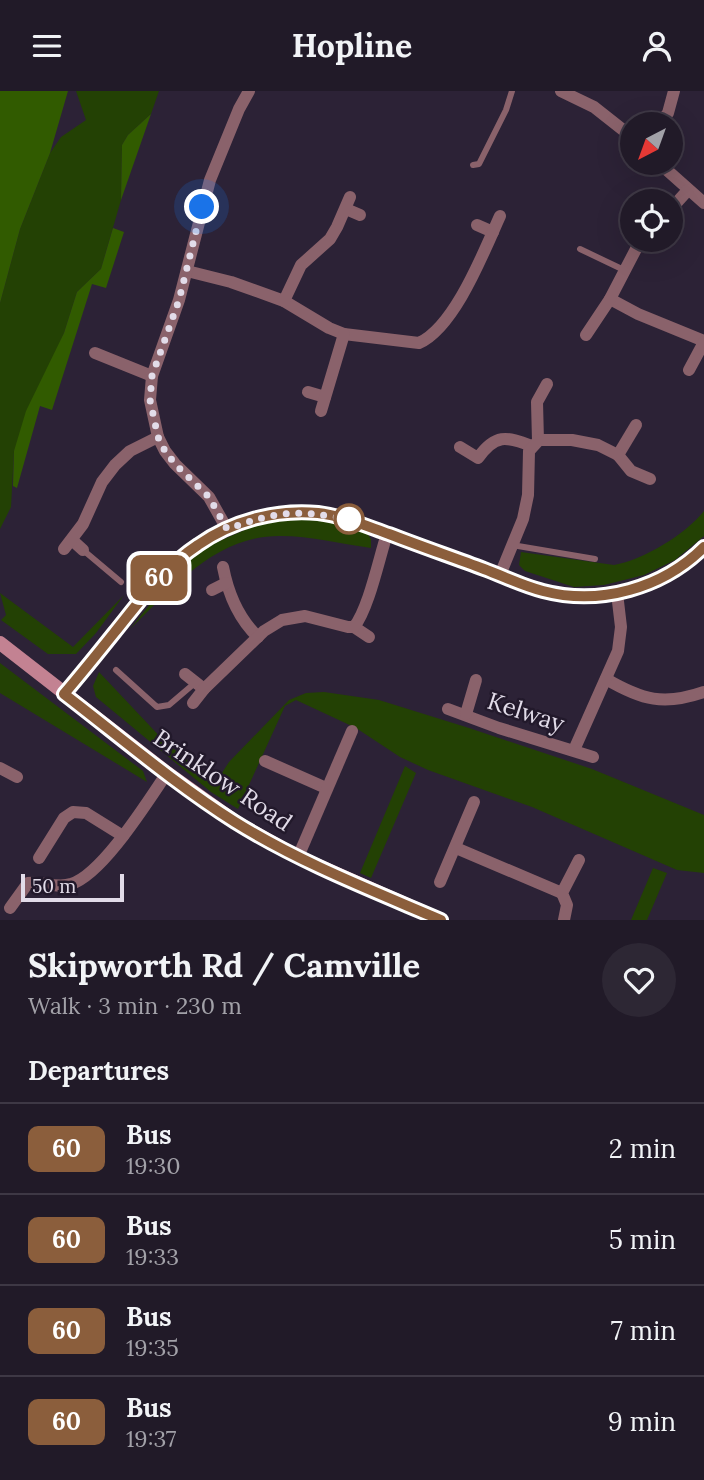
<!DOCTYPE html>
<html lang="en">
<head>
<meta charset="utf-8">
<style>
	body { margin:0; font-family:Lora,serif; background:#2d2734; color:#f1f3f6; height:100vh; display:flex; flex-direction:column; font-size:26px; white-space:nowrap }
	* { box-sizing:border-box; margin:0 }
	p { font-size:23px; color:#a2a1a8 }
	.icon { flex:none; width:38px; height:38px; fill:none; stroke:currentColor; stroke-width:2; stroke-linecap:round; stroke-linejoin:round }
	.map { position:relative; height:829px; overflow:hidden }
	.sheet { display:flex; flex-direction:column; background:#211a28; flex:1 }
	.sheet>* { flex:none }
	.badge { padding:0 14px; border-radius:10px; font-size:24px; line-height:46px }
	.needle { width:46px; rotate:221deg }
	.fabs { position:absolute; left:620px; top:21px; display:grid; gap:14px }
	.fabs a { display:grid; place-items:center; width:63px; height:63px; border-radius:50%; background:#211a28; box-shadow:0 7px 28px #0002,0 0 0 2px #3e3845; font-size:35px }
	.scale { position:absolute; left:21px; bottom:18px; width:103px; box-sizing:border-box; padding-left:7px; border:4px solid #e2dce9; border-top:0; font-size:19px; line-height:24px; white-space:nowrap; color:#e2dce9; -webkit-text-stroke:5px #22192b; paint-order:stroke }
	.you { position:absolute; width:35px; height:35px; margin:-18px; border:5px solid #fff; border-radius:50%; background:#1a73e8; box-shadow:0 0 0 10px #1a73e833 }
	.map>.badge { position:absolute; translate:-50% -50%; box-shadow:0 0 0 4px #fff }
	h2 { padding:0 28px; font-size:26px; line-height:63px }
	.round { display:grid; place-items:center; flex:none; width:74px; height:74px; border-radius:37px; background:#2d2734 }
	.summary { display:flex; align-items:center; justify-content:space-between; height:119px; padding:0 28px }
	h1 { font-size:33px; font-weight:800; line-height:52px }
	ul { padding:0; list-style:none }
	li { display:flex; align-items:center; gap:21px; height:91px; padding:0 28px; border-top:2px solid #3e3845 }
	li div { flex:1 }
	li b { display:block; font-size:26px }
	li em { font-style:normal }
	li .badge { min-width:77px; font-weight:700; text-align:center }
	header { display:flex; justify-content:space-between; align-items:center; height:91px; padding:0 28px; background:#211a28; font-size:32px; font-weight:800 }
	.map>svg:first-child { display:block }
	.green { fill:#234104 }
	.forest { fill:#315b00 }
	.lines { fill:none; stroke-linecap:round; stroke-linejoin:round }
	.service { stroke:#8a626b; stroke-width:6 }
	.minor { stroke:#8a626b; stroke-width:12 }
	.secondary { stroke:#c38292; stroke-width:14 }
	.line-casing { stroke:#fff; stroke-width:16 }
	.line { stroke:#8b5e3c; stroke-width:10 }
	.walk { stroke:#e2dce9; stroke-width:7; stroke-dasharray:0 12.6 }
	.stop-dot { fill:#fff; stroke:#8b5e3c; stroke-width:3.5 }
	.labels { text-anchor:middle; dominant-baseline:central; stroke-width:5; stroke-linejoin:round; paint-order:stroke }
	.street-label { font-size:24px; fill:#e2dce9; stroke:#22192b }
</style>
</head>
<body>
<header><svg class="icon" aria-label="menu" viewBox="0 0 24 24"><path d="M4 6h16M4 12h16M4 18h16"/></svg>Hopline<svg class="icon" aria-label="person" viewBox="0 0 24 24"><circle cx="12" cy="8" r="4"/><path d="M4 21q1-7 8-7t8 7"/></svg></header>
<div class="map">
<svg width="704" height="829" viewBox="0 0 704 829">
	<rect width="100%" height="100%" fill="#2c2236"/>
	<g class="green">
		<polygon points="76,0 159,0 151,23 128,44 122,54 121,109 101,178 77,201 64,242 14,360 11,416 0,438 0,212 20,138 50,62 61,46 86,29"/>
		<path d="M704,420V445L675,469L644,484L604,494L574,496L525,480L519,474L521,461L614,474C643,469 686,443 704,420Z"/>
		<path d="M299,428L337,430L366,441L371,448V457C342,453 310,445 281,445C216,444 173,497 130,538L180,476L208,455L263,431Z"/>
		<polygon points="0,502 73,556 124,504 96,542 76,563 48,563 1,529 6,524"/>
		<polygon points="0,572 143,680 147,691 0,602"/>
		<polygon points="99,581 166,652 216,691 229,671 289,609 306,602 324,601 379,609 469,637 592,678 704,724 704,782 677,779 532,716 428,679 400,666 356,637 296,609 285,615 238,718 211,701 96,606 93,595"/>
		<polygon points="405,675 416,682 371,787 360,782"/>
		<polygon points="653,777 667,782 647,829 631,829"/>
	</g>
	<g class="forest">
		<polygon points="0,0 68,0 50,62 20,138 0,212"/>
		<polygon points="151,23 121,109 122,54 128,44"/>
		<polygon points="113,137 124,141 106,197 92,193 52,319 40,315 17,397 13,395 14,360 26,320 64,242 77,201 101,178"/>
	</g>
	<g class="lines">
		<g class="service">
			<polyline points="473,74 479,73 506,19 512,0"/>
			<polyline points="580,158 624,179"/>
			<polyline points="512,454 595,468"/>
			<polyline points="83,459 121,491"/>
			<polyline points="116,579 157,616 169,614 196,591"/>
		</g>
		<g class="minor">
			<polyline points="561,0 594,16 632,46"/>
			<polyline points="659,33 668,22 674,0"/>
			<polyline points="659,72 704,112"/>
			<polyline points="346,118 360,124"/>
			<polyline points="670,119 688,99"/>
			<polyline points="477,134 493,141"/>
			<path d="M187,180L231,191L284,210L329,237L344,243L419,252C455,236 484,160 500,125"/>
			<polyline points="610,208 638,223 704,250"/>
			<polyline points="284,210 301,174 330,148 337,136 350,106"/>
			<polyline points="586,244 610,208 636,158 644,149"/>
			<polyline points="95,262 152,285"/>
			<polyline points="689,279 704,251"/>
			<polyline points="308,301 325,306"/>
			<polyline points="321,320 344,243"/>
			<polyline points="538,350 537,311 547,293"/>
			<path d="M460,356L478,367C495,343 506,345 532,355"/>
			<polyline points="618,364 636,334"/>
			<polyline points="227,438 209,406 175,373 165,360 158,346 150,309 152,285 179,209 210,89 239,18 249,0"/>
			<polyline points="72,449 83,459"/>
			<polyline points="64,458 83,433 102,391 115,374 130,360 158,346"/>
			<path d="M223,476C228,502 238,527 258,546"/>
			<polyline points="500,484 523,428 528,404 529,360 539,349 572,349 598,354 618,364 631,380 650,388"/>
			<polyline points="212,499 226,492"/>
			<polyline points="354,536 369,546"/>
			<polyline points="185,583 204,598"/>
			<path d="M606,588C642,609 664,615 704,601"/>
			<path d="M64,603C81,583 98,563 114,542C140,510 163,477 198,454C232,430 276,418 318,422C343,425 366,435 389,443C422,455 455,467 488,479C507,486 524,495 543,500C600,515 663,497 704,456"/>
			<path d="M193,612L204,598L264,540L282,529L305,525L348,536H354C369,517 379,467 387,443"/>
			<polyline points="448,618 499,637 593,666"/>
			<polyline points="466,623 476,589"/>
			<polyline points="574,659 618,560 621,536 617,502"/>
			<polyline points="265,670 326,697"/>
			<polyline points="0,677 17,686"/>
			<polyline points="456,757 562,802"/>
			<polyline points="298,766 352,640"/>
			<polyline points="39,767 64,727 73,721 86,722 123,745"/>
			<polyline points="440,791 474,711"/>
			<path d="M10,817L28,792C42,790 57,798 71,793C102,784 148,710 167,682"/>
			<polyline points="564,829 567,814 562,802 579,769"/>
		</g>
		<polyline class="secondary" points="0,552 167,682 237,732 298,766 441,829"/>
	</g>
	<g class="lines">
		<defs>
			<path id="line" d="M441,829C371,799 299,771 235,731C175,693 120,646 64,603C81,583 98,562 114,542C140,510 163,477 198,454C232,430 276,418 318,422C343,425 366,435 389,443C420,455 452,466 484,478C503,485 523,495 543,500C600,515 663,497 704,456"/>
		</defs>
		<use href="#line" class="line-casing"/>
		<use href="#line" class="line"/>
		<path class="walk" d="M202,116L179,209L152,285L150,309L158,346L165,360L175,373L209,406L227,438C279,420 297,418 351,429L349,428"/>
	</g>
	<circle class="stop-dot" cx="349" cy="428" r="14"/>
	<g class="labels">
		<g class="street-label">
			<text transform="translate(526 621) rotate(18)">Kelway</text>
			<text transform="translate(223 689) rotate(34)">Brinklow Road</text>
		</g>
	</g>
</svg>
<div class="fabs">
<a><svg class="needle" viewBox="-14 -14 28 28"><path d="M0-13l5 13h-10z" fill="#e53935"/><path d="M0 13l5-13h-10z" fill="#a2a1a8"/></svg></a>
<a><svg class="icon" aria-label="locate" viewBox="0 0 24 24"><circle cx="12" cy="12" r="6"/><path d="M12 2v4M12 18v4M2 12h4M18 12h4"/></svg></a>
</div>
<div class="scale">50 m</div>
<div class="you" style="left:202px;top:116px"></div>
<b class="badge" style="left:159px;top:487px;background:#8b5e3c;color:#fff">60</b>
</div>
<section class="sheet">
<div class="summary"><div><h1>Skipworth Rd / Camville</h1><p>Walk · 3 min · 230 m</p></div><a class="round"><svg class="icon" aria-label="heart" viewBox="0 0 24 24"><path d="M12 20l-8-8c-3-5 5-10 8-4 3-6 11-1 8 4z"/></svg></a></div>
<h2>Departures</h2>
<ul>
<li><span class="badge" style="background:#8b5e3c;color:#fff">60</span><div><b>Bus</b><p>19:30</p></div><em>2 min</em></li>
<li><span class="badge" style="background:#8b5e3c;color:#fff">60</span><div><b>Bus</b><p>19:33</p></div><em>5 min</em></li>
<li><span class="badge" style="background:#8b5e3c;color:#fff">60</span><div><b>Bus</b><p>19:35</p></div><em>7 min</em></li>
<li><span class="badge" style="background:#8b5e3c;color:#fff">60</span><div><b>Bus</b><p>19:37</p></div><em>9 min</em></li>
</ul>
</section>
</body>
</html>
